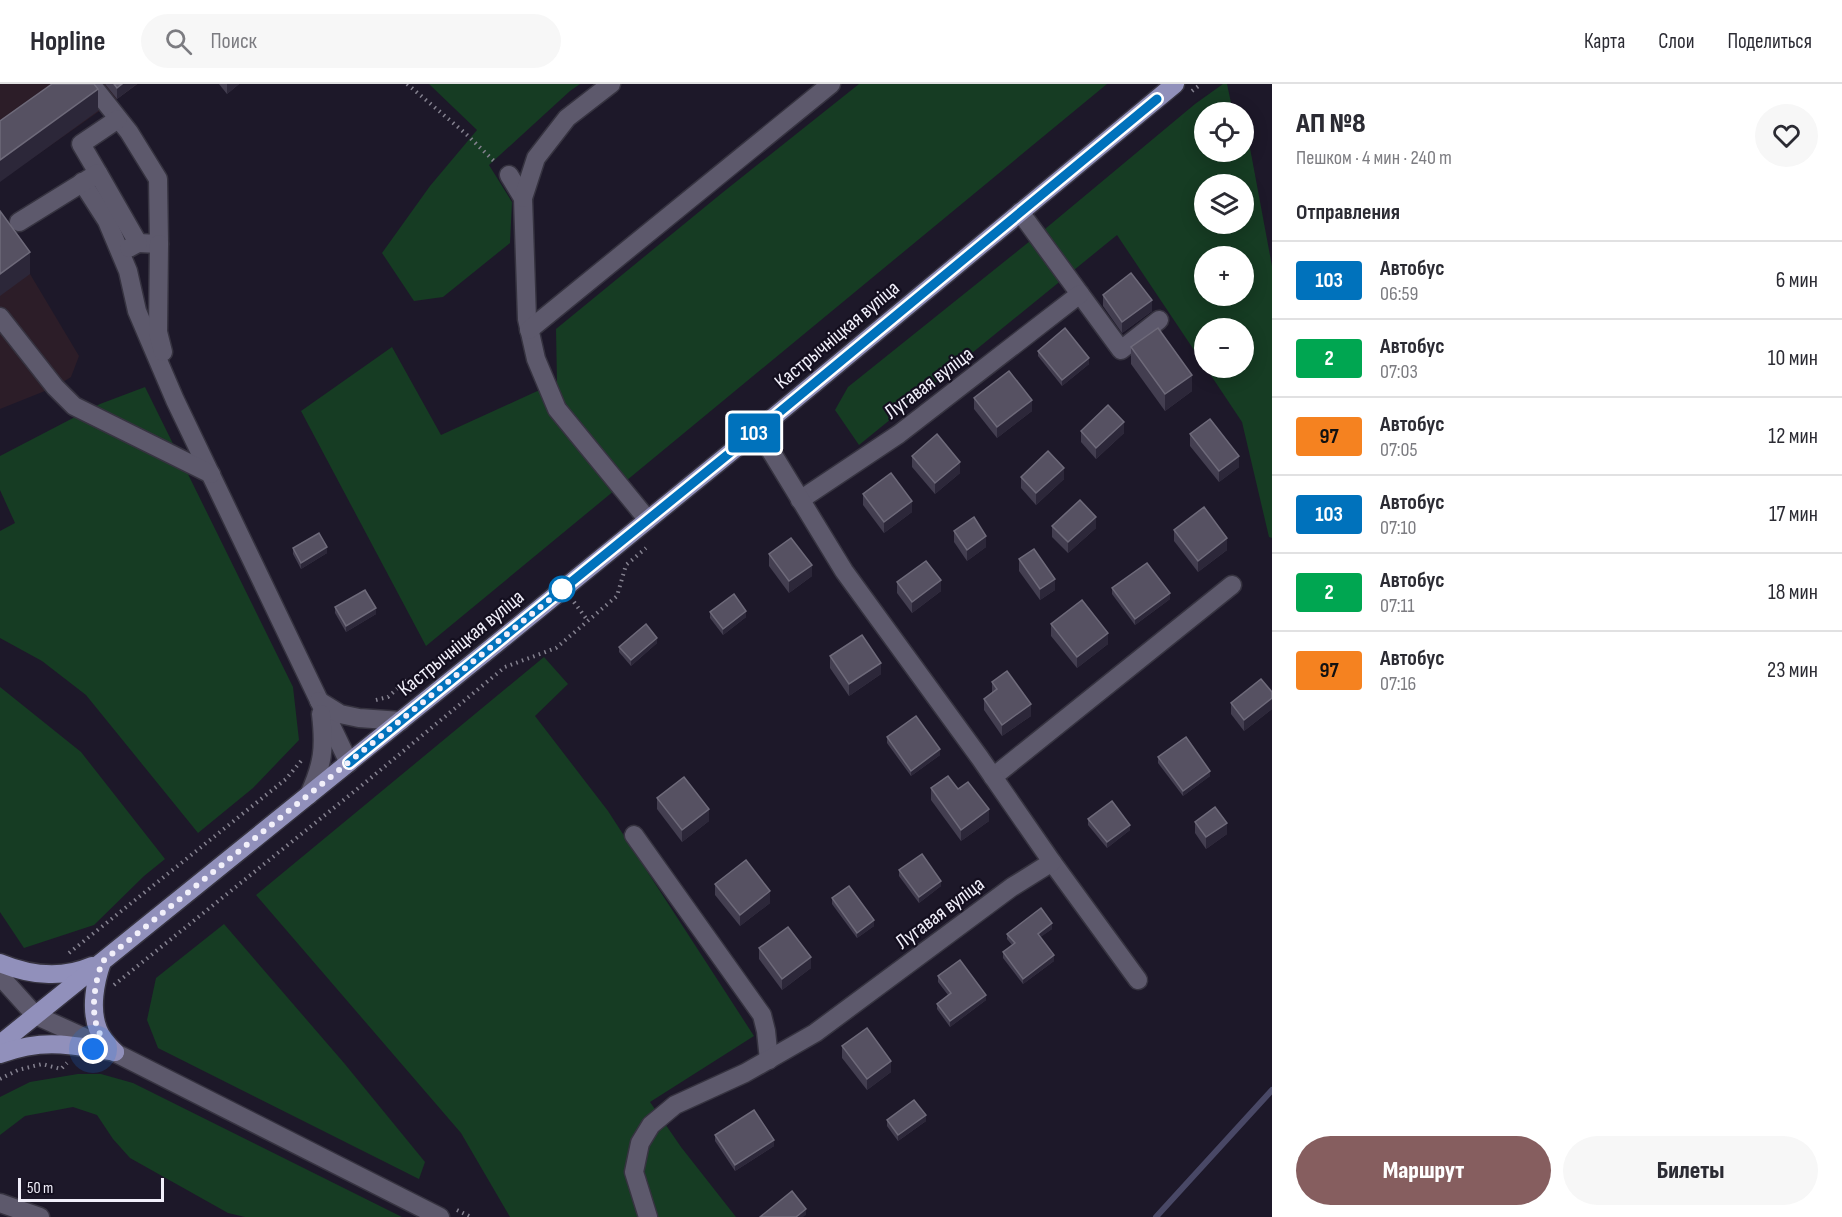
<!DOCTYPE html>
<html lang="ru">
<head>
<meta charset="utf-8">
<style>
	body { margin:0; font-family:"Sofia Sans Condensed",sans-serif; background:#f7f7f7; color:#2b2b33; height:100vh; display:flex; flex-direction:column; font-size:22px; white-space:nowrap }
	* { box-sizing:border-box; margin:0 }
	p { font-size:20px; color:#7c7c81 }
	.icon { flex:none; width:33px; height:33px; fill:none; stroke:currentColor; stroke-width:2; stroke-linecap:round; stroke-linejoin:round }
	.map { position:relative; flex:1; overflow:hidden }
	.drawer { display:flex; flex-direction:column; background:#fff; width:570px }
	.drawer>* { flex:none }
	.badge { padding:0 12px; border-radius:4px; font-size:21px; line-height:39px }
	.tools { position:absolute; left:1194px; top:18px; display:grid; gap:12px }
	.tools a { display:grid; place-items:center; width:60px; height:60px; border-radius:50%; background:#fff; box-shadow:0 3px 15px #0003; font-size:30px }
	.scale { position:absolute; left:18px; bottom:15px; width:146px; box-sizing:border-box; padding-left:6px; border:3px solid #f1effa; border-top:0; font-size:16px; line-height:21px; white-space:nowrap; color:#f1effa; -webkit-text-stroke:4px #140f1f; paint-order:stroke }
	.you { position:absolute; width:30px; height:30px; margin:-15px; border:4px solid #fff; border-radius:50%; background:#1a73e8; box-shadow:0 0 0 9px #1a73e833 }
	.map>.badge { position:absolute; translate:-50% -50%; box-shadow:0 0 0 3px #fff }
	h2 { padding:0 24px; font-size:22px; line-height:54px }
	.round { display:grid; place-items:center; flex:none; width:63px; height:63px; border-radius:32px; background:#f7f7f7 }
	.headline { display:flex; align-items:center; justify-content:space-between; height:102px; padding:0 24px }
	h1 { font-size:28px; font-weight:800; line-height:45px }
	.cta { display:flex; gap:12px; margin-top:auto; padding:12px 24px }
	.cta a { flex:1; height:69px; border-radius:36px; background:#865e5f; color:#fff; font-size:24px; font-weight:800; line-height:69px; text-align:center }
	.cta a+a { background:#f7f7f7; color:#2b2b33 }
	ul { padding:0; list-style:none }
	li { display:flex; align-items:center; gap:18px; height:78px; padding:0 24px; border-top:2px solid #e1e1e2 }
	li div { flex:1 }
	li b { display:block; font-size:22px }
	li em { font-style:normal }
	li .badge { min-width:66px; font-weight:700; text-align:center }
	header { display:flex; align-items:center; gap:36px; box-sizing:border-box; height:84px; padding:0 30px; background:#fff; border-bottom:2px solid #e1e1e2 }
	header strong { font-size:28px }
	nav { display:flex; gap:33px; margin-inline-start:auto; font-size:21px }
	.search { width:420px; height:54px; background:#f7f7f7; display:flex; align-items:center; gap:15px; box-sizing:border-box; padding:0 21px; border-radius:33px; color:#7c7c81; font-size:22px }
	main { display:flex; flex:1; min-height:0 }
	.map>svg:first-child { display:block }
	.industrial { fill:#2c1d28 }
	.green { fill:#163c23; fill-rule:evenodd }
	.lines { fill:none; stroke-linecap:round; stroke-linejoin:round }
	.stream { stroke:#494866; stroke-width:6 }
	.minor-casing { stroke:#363340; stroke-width:21 }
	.major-casing { stroke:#363340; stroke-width:21 }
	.path { stroke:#858290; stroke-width:4; stroke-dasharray:1.5 4.5; stroke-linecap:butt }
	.minor { stroke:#5d596c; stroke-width:18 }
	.major { stroke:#9190bb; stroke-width:18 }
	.wall { fill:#433e50 }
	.shaded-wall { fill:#2c2739 }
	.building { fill:#565162; stroke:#6e6a7a; stroke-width:1.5 }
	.line-casing { stroke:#fff; stroke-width:14 }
	.line { stroke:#0072bc; stroke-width:9 }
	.walk { stroke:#f1effa; stroke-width:6; stroke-dasharray:0 10.8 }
	.stop-dot { fill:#fff; stroke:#0072bc; stroke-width:3 }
	.labels { text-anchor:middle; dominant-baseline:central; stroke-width:4.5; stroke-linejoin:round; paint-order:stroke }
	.street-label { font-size:21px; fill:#f1effa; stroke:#140f1f }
</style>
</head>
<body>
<header>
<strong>Hopline</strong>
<div class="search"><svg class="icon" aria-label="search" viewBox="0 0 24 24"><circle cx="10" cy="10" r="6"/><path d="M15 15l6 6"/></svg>Поиск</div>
<nav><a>Карта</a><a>Слои</a><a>Поделиться</a></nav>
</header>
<main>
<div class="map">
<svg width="1272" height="1133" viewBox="0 0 1272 1133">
	<rect width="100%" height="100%" fill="#1d1829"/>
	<g class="industrial">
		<polygon points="0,0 138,0 0,97"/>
		<polygon points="0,149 30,190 79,272 71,293 55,303 0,325"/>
	</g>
	<g class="green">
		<polygon points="429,0 580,0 570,7 489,81 512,118 510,159 443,213 414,217 382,169 430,102 477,46"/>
		<polygon points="859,0 1107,0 426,562 301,327 392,263 441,351 557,298 556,245 722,109"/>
		<path d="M1223,0H1227L1233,28H1204V68H1244V54L1250,64L1272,182V454L1269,453L1242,338L1206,284H1244V244H1204V281L1117,151L859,361L835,326L848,303L1045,145L1195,20ZM1204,100H1244V140H1204ZM1204,172H1244V212H1204Z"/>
		<polygon points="145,303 293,603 299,656 253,704 198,749 86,611 42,577 0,554 0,447 15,439 0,406 0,372 100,320"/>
		<polygon points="544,573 568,600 535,632 608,727 754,952 650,1018 681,1063 736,1133 510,1133 461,1049 256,811"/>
		<polygon points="0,603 81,668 165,775 144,792 94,841 24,864 0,828"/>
		<polygon points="224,840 344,979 425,1078 419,1095 158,964 147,936 156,894"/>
		<polygon points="78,990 101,990 133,999 402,1133 245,1133 228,1129 130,1074 113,1055 97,1031 73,1023 25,1032 0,1051 0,1013 30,998"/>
	</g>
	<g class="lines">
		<polyline class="stream" points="1156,1133 1272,1006"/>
		<defs>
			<g id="minor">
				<polyline points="91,0 129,48 158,95 159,160 138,159"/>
				<polyline points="98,89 81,60 118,35"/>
				<polyline points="509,91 523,114 527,235 536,275 557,325 648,436"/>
				<polyline points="82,98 107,137 128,187 137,227 175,316 349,679"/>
				<polyline points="523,114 536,74 567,34 611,0"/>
				<polyline points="1020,128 1121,266 1159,236"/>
				<polyline points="19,138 98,89 138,159 129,164"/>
				<polyline points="159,160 158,248 163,268"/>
				<polyline points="0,233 55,303 74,322 211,390"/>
				<polyline points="529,246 831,0"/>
				<polyline points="800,416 899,350 1080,210"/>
				<polyline points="319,617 340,630 359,634 401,637"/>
				<polyline points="993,693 1232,501"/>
				<path d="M309,711C323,680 325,664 321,630"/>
				<polyline points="634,751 762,931 766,947 769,976"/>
				<polyline points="1052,778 1138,896"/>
				<polyline points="0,892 35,931 90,956 440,1133"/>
				<polyline points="0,1119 40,1133"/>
				<polyline points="648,1133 634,1088 640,1059 651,1041 675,1021 745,989 815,949 1012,803 1052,778 980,674 844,487 758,346"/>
			</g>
			<g id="major">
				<path d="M102,878C95,898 90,925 98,945C101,954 108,961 115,968"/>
				<path d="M0,879C29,891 62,895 92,882"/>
				<polyline points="0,960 497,559 758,346 1175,0"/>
				<path d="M0,970C45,954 70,961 115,968"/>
			</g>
		</defs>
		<use href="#minor" class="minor-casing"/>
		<use href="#major" class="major-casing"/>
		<g class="path">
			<polyline points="407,0 465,49 496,79"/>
			<polyline points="1192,7 1201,0"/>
			<polyline points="574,518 588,537"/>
			<polyline points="376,616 388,613 409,594 416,603"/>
			<polyline points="69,869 286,695 301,677"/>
			<polyline points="114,901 361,702 505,583 556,564 617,512 626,481 646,464"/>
			<polyline points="0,995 18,986 42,980 61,985 67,979"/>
			<polyline points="457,1126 471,1133"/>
		</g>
		<use href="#minor" class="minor"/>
		<use href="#major" class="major"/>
	</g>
	<g class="wall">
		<polygon points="105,0 137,0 117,15"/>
		<polygon points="219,0 239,0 227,10"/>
		<polygon points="1103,211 1152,227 1122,249 1103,222"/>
		<polygon points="1131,263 1192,307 1165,327 1131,280"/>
		<polygon points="1038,267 1089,280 1062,302 1038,272"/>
		<polygon points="974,314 1032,327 997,354 974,325"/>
		<polygon points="1081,347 1124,349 1096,375 1081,358"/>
		<polygon points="1190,350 1239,383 1219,398 1190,362"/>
		<polygon points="912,372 960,389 935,410 912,383"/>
		<polygon points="1021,393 1064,395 1036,421 1021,404"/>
		<polygon points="863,410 912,428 884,449 863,421"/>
		<polygon points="1052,442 1096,444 1068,469 1052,453"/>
		<polygon points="1174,446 1227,466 1198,488 1174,457"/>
		<polygon points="954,447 986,463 967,477 954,458"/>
		<polygon points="293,464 327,469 301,485 293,470"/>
		<polygon points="769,470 812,492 789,509 769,482"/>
		<polygon points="1019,475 1055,506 1040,516 1019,487"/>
		<polygon points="897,498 941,507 912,529 897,509"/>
		<polygon points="1112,504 1170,515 1135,541 1112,510"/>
		<polygon points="335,523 376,530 346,548 335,529"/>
		<polygon points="710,528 746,533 723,551 710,534"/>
		<polygon points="1051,540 1108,560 1077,584 1051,552"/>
		<polygon points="657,559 631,582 619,568 619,563"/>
		<polygon points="830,572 881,590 849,612 830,584"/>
		<polygon points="992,598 1031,632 1002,652 984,626 984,615 992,609"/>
		<polygon points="1272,608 1272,625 1244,647 1231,630 1231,619"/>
		<polygon points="887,653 940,671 911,692 887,659"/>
		<polygon points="1158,673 1210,692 1183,712 1158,679"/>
		<polygon points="931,704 958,705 989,737 961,757 931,716"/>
		<polygon points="657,714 709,737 682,758 657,725"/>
		<polygon points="1088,735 1130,746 1107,764 1088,741"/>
		<polygon points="1195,738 1227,750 1206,765 1195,749"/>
		<polygon points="899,786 941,802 919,819 899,792"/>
		<polygon points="715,800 770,819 740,842 715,811"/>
		<polygon points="832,814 874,842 857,854 832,820"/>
		<polygon points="1052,845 1040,853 1054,877 1023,900 1003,874 1003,868 1012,861 1007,855 1007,850"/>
		<polygon points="759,864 811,884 782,906 759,875"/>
		<polygon points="938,892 986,916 950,943 937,925 937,920 948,911 938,898"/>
		<polygon points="842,962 891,988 867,1006 842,974"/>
		<polygon points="887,1036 926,1037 898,1057 887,1042"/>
		<polygon points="715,1051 774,1062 735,1087 715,1057"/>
	</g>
	<g class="shaded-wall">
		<polygon points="122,0 137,0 117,15 117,4"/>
		<polygon points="227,0 239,0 227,10"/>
		<polygon points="98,5 98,27 0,98 0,76"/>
		<polygon points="30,168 30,190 0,212 0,190"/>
		<polygon points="1152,216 1152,227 1122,249 1122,238"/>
		<polygon points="1089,274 1089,280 1062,302 1062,296"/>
		<polygon points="1192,291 1192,307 1165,327 1165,310"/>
		<polygon points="1032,316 1032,327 997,354 997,343"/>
		<polygon points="1124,338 1124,349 1096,375 1096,364"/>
		<polygon points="1239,372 1239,383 1219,398 1219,387"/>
		<polygon points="960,378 960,389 935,410 935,399"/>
		<polygon points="1064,384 1064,395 1036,421 1036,409"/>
		<polygon points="912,417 912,428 884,449 884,438"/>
		<polygon points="1096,433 1096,444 1068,469 1068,458"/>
		<polygon points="986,452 986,463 967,477 967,466"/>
		<polygon points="1227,454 1227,466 1198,488 1198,477"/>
		<polygon points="327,463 327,469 301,485 301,479"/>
		<polygon points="812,481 812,492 789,509 789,497"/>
		<polygon points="1055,495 1055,506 1040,516 1040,505"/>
		<polygon points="941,496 941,507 912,529 912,518"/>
		<polygon points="1170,509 1170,515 1135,541 1135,535"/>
		<polygon points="376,524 376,530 346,548 346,542"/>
		<polygon points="746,527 746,533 723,551 723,545"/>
		<polygon points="1108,549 1108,560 1077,584 1077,573"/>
		<polygon points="657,554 657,559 631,582 631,576"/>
		<polygon points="881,579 881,590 849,612 849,600"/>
		<polygon points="1272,614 1272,625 1244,647 1244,636"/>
		<polygon points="1031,620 1031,632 1002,652 1002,641"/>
		<polygon points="940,665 940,671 911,692 911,687"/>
		<polygon points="1210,687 1210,692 1183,712 1183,707"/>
		<polygon points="709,725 709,737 682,758 682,746"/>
		<polygon points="989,725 989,737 961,757 961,746"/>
		<polygon points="1227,739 1227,750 1206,765 1206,753"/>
		<polygon points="1130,741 1130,746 1107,764 1107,758"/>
		<polygon points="941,797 941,802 919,819 919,813"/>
		<polygon points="770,807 770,819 740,842 740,831"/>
		<polygon points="874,836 874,842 857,854 857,849"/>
		<polygon points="1052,839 1052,845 1038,855 1038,850"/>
		<polygon points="1054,871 1054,877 1023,900 1023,895"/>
		<polygon points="811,873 811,884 782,906 782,895"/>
		<polygon points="986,911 986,916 950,943 950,937"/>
		<polygon points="891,977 891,988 867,1006 867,995"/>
		<polygon points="926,1031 926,1037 898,1057 898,1051"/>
		<polygon points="774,1056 774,1062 735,1087 735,1081"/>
		<polygon points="806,1125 806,1131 803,1133 796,1133"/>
	</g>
	<g class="building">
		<polygon points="52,0 94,0 98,5 0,76 0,37"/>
		<polygon points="114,0 122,0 117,4"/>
		<polygon points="0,127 30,168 0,190"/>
		<polygon points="1131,189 1152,216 1122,238 1103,211"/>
		<polygon points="1065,244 1089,274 1062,296 1038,267"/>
		<polygon points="1158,244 1192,291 1165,310 1131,263"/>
		<polygon points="1009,287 1032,316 997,343 974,314"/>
		<polygon points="1108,321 1124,338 1096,364 1081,347"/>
		<polygon points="1210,335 1239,372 1219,387 1190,350"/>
		<polygon points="937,350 960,378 935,399 912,372"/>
		<polygon points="1048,367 1064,384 1036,409 1021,393"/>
		<polygon points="891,389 912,417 884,438 863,410"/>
		<polygon points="1080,416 1096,433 1068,458 1052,442"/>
		<polygon points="1204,423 1227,454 1198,477 1174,446"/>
		<polygon points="974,433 986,452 967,466 954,447"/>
		<polygon points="319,449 327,463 301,479 293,464"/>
		<polygon points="791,454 812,481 789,497 769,470"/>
		<polygon points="1034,465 1055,495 1040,505 1019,475"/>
		<polygon points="926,477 941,496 912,518 897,498"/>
		<polygon points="1147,479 1170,509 1135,535 1112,504"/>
		<polygon points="365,506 376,524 346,542 335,523"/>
		<polygon points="734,510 746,527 723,545 710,528"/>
		<polygon points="1082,516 1108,549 1077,573 1051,540"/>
		<polygon points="646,540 657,554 631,576 619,563"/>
		<polygon points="862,551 881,579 849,600 830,572"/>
		<polygon points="1007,587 1031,620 1002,641 984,615 997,605 992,598"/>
		<polygon points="1261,595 1272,608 1272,614 1244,636 1231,619"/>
		<polygon points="916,632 940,665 911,687 887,653"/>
		<polygon points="1186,653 1210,687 1183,707 1158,673"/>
		<polygon points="948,692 958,705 968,698 989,725 961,746 931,704"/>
		<polygon points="684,693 709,725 682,746 657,714"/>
		<polygon points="1112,717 1130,741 1107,758 1088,735"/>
		<polygon points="1215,723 1227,739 1206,753 1195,738"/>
		<polygon points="922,770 941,797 919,813 899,786"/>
		<polygon points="746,776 770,807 740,831 715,800"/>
		<polygon points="849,802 874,836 857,849 832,814"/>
		<polygon points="1041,824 1052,839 1038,850 1054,871 1023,895 1003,868 1015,859 1007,850"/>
		<polygon points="788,843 811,873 782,895 759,864"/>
		<polygon points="960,876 986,911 950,937 937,920 951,909 938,892"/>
		<polygon points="867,944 891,977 867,995 842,962"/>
		<polygon points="914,1016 926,1031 898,1051 887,1036"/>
		<polygon points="754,1026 774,1056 735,1081 715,1051"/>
		<polygon points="792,1107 806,1125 796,1133 760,1133"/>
	</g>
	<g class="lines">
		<defs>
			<polyline id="line" points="349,679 758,346 1157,15"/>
		</defs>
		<use href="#line" class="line-casing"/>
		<use href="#line" class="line"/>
		<path class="walk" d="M93,965L83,963L100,950C89,929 95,899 102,878L564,504L562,505"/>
	</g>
	<circle class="stop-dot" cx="562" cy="505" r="12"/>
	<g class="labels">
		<g class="street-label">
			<text transform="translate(837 251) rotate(-40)">Кастрычніцкая вуліца</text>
			<text transform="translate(929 299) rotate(-37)">Лугавая вуліца</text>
			<text transform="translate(461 559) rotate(-39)">Кастрычніцкая вуліца</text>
			<text transform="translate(940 829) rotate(-37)">Лугавая вуліца</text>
		</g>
	</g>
</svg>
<div class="tools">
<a><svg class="icon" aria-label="locate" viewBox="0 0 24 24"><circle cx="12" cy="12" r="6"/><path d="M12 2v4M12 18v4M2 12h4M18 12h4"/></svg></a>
<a><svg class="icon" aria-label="layers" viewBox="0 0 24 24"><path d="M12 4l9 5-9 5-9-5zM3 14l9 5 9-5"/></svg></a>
<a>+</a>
<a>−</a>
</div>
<div class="scale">50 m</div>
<div class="you" style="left:93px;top:965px"></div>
<b class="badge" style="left:754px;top:349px;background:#0072bc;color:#fff">103</b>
</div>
<section class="drawer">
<div class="headline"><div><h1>АП №8</h1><p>Пешком · 4 мин · 240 m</p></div><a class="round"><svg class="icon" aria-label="heart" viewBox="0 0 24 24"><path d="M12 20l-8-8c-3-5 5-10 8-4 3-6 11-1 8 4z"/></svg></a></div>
<h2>Отправления</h2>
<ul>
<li><span class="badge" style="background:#0072bc;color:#fff">103</span><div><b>Автобус</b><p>06:59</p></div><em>6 мин</em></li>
<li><span class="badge" style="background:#00a651;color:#fff">2</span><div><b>Автобус</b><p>07:03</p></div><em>10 мин</em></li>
<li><span class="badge" style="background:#f58220;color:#111">97</span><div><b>Автобус</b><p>07:05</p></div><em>12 мин</em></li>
<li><span class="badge" style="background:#0072bc;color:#fff">103</span><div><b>Автобус</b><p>07:10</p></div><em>17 мин</em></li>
<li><span class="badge" style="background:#00a651;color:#fff">2</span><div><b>Автобус</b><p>07:11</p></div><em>18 мин</em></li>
<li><span class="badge" style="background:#f58220;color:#111">97</span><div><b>Автобус</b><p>07:16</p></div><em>23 мин</em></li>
</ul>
<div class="cta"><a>Маршрут</a><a>Билеты</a></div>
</section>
</main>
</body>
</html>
